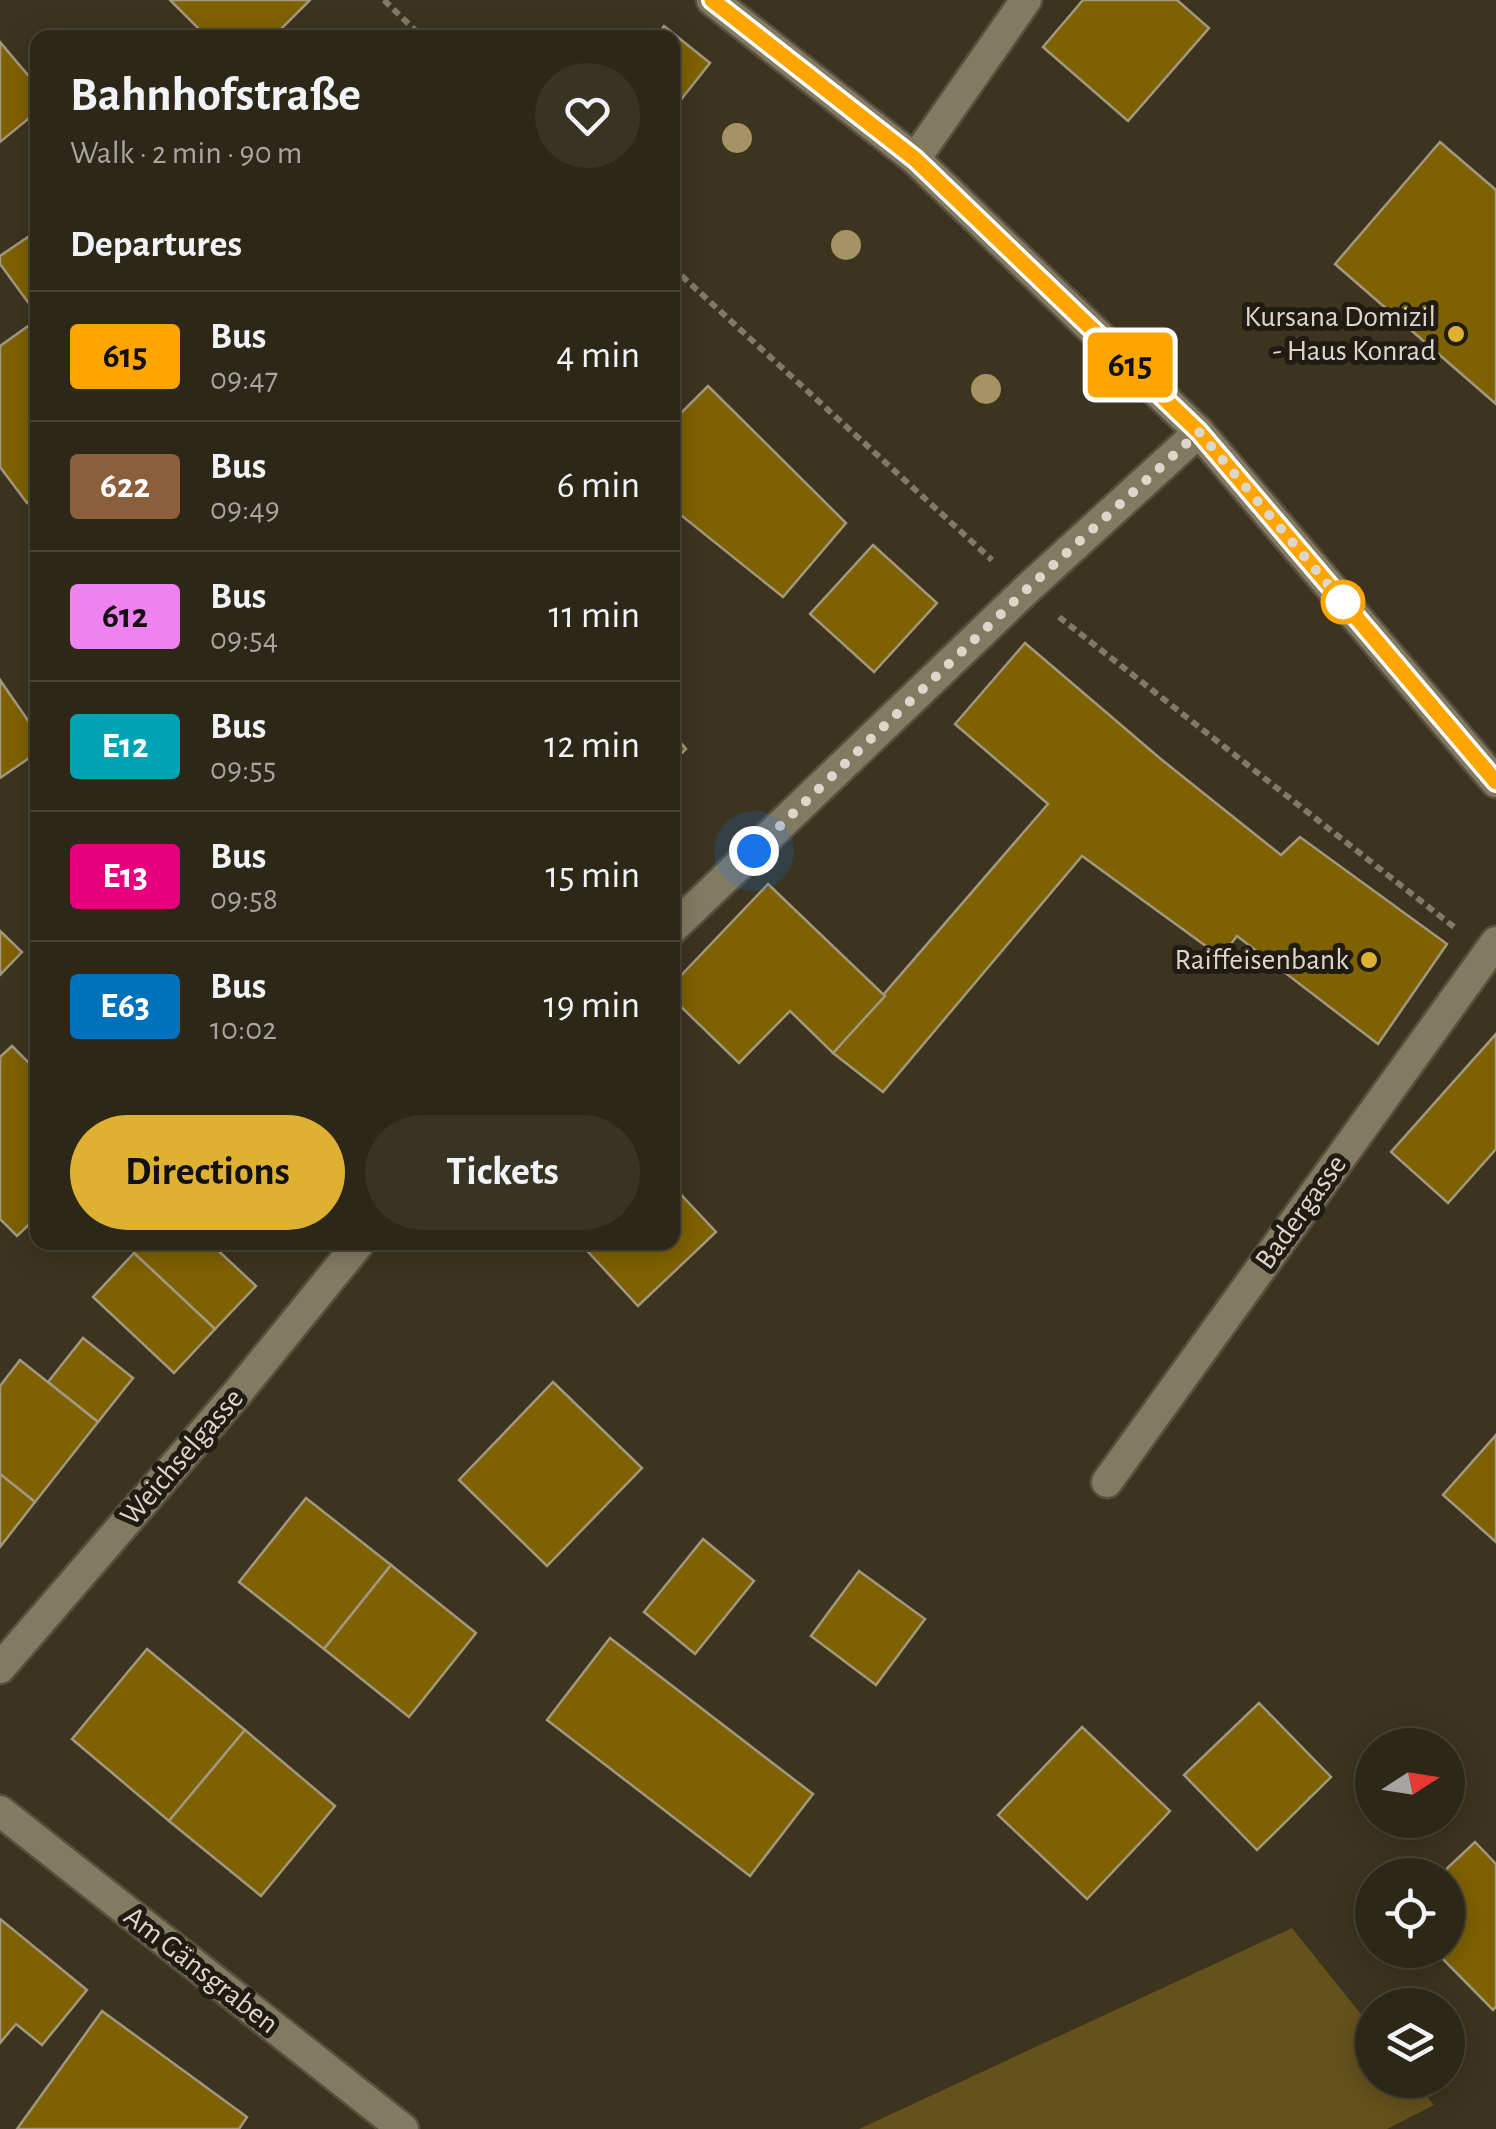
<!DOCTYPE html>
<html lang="en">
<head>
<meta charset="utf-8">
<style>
	body { margin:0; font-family:"Alegreya Sans",sans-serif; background:#393324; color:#f1f3f6; height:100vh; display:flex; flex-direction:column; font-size:38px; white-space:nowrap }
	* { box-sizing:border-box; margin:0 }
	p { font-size:32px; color:#a7a5a1 }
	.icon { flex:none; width:55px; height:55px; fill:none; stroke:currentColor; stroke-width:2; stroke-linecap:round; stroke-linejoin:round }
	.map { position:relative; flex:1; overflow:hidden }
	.sheet { position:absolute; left:30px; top:30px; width:650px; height:1220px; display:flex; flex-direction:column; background:#2d2717; border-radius:20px; box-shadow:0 5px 25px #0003,0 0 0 2px #484436 }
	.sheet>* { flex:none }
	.badge { padding:0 20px; border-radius:8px; font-size:35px; line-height:65px }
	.needle { width:65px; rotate:78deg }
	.tools { position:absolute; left:1355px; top:1728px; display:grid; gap:20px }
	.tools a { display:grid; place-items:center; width:110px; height:110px; border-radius:50%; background:#2d2717; box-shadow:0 5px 25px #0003,0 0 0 2px #484436; font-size:50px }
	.you { position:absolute; width:50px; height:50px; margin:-25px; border:8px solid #fff; border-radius:50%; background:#1a73e8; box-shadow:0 0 0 15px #1a73e833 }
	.map>.badge { position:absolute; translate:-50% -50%; box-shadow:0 0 0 5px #fff }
	h2 { padding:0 40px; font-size:38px; line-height:90px }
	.round { display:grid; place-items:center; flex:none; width:105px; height:105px; border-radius:52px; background:#393324 }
	.overview { display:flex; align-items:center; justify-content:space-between; height:170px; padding:0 40px }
	h1 { font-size:48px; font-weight:700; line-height:75px }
	.primary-button { display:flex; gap:20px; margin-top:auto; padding:20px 40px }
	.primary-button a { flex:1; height:115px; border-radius:60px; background:#deb133; color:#111; font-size:40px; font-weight:700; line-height:115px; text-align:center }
	.primary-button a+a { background:#393324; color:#f1f3f6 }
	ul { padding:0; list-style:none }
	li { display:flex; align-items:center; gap:30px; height:130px; padding:0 40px; border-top:2px solid #484436 }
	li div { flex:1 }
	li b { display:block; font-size:38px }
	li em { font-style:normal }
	li .badge { min-width:110px; font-weight:700; text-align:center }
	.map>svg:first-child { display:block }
	.green { fill:#65511c }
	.building { fill:#7e6101; stroke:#a29880; stroke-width:2.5 }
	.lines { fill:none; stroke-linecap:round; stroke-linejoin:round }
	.minor-casing { stroke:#57503e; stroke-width:35 }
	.path { stroke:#817a69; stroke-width:6; stroke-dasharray:8 5; stroke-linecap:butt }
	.minor { stroke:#837a62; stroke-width:30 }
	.tree { fill:#a69262 }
	.line-casing { stroke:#fff; stroke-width:22 }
	.line { stroke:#ffa500; stroke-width:15 }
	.walk { stroke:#ddd7cb; stroke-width:10; stroke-dasharray:0 18 }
	.poi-dot { fill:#deb133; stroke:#201c13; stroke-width:4 }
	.stop-dot { fill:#fff; stroke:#ffa500; stroke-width:5 }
	.labels { text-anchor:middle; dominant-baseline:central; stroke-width:10; stroke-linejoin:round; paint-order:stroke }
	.poi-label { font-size:30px; fill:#ddd7cb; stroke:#201c13; text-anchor:end }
	.street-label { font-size:30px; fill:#ddd7cb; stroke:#201c13 }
</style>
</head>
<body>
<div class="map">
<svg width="1496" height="2129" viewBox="0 0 1496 2129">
	<rect width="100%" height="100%" fill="#3c341f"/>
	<polygon class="green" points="1292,1928 1372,2028 1372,2080 1414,2080 1434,2105 1387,2129 859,2129"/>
	<g class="building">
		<polygon points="170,0 310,0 272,38 208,38"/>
		<polygon points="1083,0 1177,0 1209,28 1128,121 1043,47"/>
		<polygon points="664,26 710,63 672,111 672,38 655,38"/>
		<polygon points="0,42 38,87 38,111 0,142"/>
		<polygon points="1440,142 1496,190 1496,404 1335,264"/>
		<polygon points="38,230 38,316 0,264 0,256"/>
		<polygon points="38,319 38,495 27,503 0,467 0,346"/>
		<polygon points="708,386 846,523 783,597 672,508 672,422"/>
		<polygon points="873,545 937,603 874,672 810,614"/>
		<polygon points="1025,643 1162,760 1281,855 1300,837 1447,944 1378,1044 1237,936 1221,957 1082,856 883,1092 833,1053 1048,804 955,724"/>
		<polygon points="0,680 38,735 38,752 0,778"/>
		<polygon points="672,732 686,749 672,763"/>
		<polygon points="768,884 885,996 833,1053 790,1011 739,1063 672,998 672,985"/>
		<polygon points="0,931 22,952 0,975"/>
		<polygon points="1496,1034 1496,1149 1448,1203 1391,1152"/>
		<polygon points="12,1046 38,1072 38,1216 17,1236 0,1219 0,1057"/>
		<polygon points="672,1185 716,1232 638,1306 579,1242 672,1242"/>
		<polygon points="144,1242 209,1242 256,1286 215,1329 134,1253"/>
		<polygon points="134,1253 215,1329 174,1373 93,1297"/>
		<polygon points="83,1338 133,1378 98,1422 48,1382"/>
		<polygon points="20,1360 98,1422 35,1502 0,1474 0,1386"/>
		<polygon points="553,1382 642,1468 547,1566 459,1480"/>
		<polygon points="1496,1435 1496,1542 1443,1495"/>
		<polygon points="0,1474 35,1502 0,1547"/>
		<polygon points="306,1498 391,1565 324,1649 239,1582"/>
		<polygon points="703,1539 754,1581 695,1654 644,1612"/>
		<polygon points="391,1565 476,1633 409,1717 324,1649"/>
		<polygon points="859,1571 925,1619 876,1685 811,1636"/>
		<polygon points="610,1638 813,1794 750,1876 547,1720"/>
		<polygon points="147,1649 245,1730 169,1821 72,1739"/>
		<polygon points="1259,1703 1331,1777 1257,1850 1184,1775"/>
		<polygon points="1082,1727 1170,1811 1087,1899 998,1815"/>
		<polygon points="245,1730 335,1806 261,1896 169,1821"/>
		<polygon points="1475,1842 1496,1864 1496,2007 1493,2010 1434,1950 1448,1950 1448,1875 1440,1875"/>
		<polygon points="0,1919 87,1990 42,2045 16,2024 0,2043"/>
		<polygon points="102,2011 247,2117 239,2129 17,2129"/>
	</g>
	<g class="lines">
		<defs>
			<g id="minor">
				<polyline points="712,0 915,159 1199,432 1496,782"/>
				<polyline points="915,159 1026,0"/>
				<polyline points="672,929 1026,590 1199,432"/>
				<polyline points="1107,1482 1496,942"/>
				<polyline points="0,1668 239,1391 360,1242"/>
				<polyline points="0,1811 403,2129"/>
			</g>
		</defs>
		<use href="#minor" class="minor-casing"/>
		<g class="path">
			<polyline points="384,0 423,38"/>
			<polyline points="672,267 992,560"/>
			<polyline points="1059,617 1454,927"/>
		</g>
		<use href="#minor" class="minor"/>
	</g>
	<g class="tree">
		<circle cx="737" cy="138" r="15"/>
		<circle cx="846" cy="245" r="15"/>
		<circle cx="986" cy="389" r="15"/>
	</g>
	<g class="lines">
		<defs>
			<polyline id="line" points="712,0 915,159 1199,432 1496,782"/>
		</defs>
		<use href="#line" class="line-casing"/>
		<use href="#line" class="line"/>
		<polyline class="walk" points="754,851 1026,590 1199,432 1343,602"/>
	</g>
	<g class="poi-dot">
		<circle cx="1456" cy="334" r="10"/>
		<circle cx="1369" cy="960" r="10"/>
	</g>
	<circle class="stop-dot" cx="1343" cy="602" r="20"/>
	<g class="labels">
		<g class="poi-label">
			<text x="1436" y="317">Kursana Domizil<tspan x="1436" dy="34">- Haus Konrad</tspan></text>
			<text x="1349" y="960">Raiffeisenbank</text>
		</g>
		<g class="street-label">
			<text transform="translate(1301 1212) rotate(-54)">Badergasse</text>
			<text transform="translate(182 1457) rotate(-49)">Weichselgasse</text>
			<text transform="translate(201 1970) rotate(38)">Am Gänsgraben</text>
		</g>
	</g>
</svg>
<div class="tools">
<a><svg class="needle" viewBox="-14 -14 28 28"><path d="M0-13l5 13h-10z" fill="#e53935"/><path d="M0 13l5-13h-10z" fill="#a7a5a1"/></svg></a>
<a><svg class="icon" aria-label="locate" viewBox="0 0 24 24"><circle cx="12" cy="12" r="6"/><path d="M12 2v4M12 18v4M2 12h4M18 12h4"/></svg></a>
<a><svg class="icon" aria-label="layers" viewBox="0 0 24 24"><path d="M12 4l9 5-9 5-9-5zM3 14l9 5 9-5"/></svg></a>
</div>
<div class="you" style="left:754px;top:851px"></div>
<b class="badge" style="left:1130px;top:365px;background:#ffa500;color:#111">615</b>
<section class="sheet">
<div class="overview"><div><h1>Bahnhofstraße</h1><p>Walk · 2 min · 90 m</p></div><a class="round"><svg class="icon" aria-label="heart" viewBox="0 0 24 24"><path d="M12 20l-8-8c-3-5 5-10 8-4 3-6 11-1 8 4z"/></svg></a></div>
<h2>Departures</h2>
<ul>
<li><span class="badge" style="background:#ffa500;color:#111">615</span><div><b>Bus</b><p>09:47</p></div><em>4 min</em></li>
<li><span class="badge" style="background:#8b5e3c;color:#fff">622</span><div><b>Bus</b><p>09:49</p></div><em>6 min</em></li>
<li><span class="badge" style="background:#ee82ee;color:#111">612</span><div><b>Bus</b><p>09:54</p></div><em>11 min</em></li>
<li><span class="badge" style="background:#00a3b4;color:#fff">E12</span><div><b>Bus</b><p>09:55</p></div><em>12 min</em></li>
<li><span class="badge" style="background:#e6007e;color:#fff">E13</span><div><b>Bus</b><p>09:58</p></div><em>15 min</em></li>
<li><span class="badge" style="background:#0072bc;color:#fff">E63</span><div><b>Bus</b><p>10:02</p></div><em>19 min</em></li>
</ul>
<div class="primary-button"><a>Directions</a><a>Tickets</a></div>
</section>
</div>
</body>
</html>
